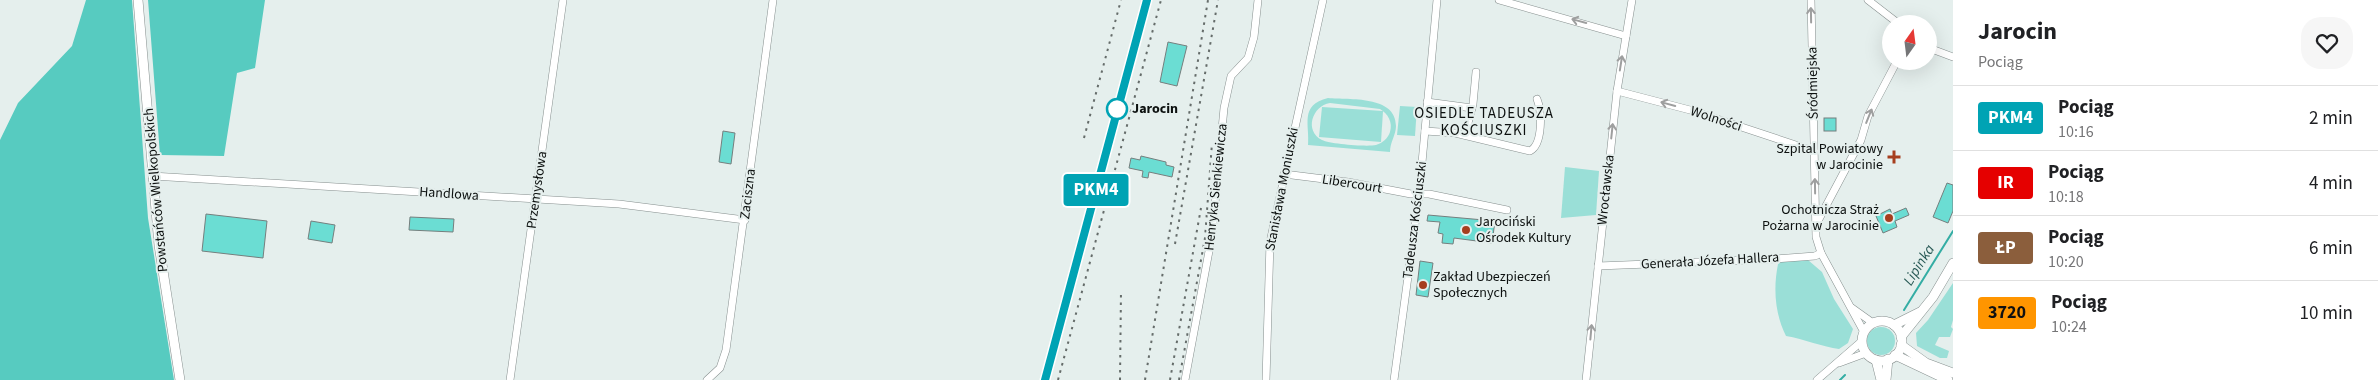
<!DOCTYPE html>
<html lang="pl">
<head>
<meta charset="utf-8">
<style>
	body { margin:0; font-family:"Source Sans 3",sans-serif; background:#f6f6f6; color:#202124; height:100vh; display:flex; flex-direction:column; font-size:19px; white-space:nowrap }
	* { box-sizing:border-box; margin:0 }
	p { font-size:16px; color:#757577 }
	.icon { flex:none; width:28px; height:28px; fill:none; stroke:currentColor; stroke-width:2; stroke-linecap:round; stroke-linejoin:round }
	.map { position:relative; flex:1; overflow:hidden }
	.drawer { display:flex; flex-direction:column; background:#fff; width:425px }
	.drawer>* { flex:none }
	.badge { padding:0 10px; border-radius:4px; font-size:18px; line-height:32px }
	.needle { width:32px; rotate:14deg }
	.buttons { position:absolute; left:1882px; top:15px; display:grid; gap:10px }
	.buttons a { display:grid; place-items:center; width:55px; height:55px; border-radius:50%; background:#fff; box-shadow:0 5px 20px #0002; font-size:25px }
	.map>.badge { position:absolute; translate:-50% -50%; box-shadow:0 0 0 2px #fff }
	.round { display:grid; place-items:center; flex:none; width:52px; height:52px; border-radius:20px; background:#f6f6f6 }
	.overview { display:flex; align-items:center; justify-content:space-between; height:85px; padding:0 25px }
	h1 { font-size:24px; font-weight:700; line-height:38px }
	ul { padding:0; list-style:none }
	li { display:flex; align-items:center; gap:15px; height:65px; padding:0 25px; border-top:1px solid #e0e0e0 }
	li div { flex:1 }
	li b { display:block; font-size:19px }
	li em { font-style:normal }
	li .badge { min-width:55px; font-weight:700; text-align:center }
	main { display:flex; flex:1; min-height:0 }
	.map>svg:first-child { display:block }
	.green { fill:#9adfd7; fill-rule:evenodd }
	.forest { fill:#57cbc0 }
	.lines { fill:none; stroke-linecap:round; stroke-linejoin:round }
	.stream { stroke:#34ada4; stroke-width:2 }
	.building { fill:#6bddd3; stroke:#757f7e }
	.minor-casing { stroke:#868f8e; stroke-width:8 }
	.major-casing { stroke:#868f8e; stroke-width:10 }
	.minor { stroke:#fff; stroke-width:7 }
	.major { stroke:#fff; stroke-width:9 }
	.rail { stroke:#656c6a; stroke-width:2; stroke-dasharray:2.5 5; stroke-linecap:butt }
	.oneway { stroke:#9e9f9f }
	.line-casing { stroke:#fff; stroke-width:11 }
	.line { stroke:#00a3b4; stroke-width:8 }
	.stop-dot { fill:#fff; stroke:#00a3b4; stroke-width:2.5 }
	.poi-dot { fill:#a63e1e; stroke:#e5efed; stroke-width:2 }
	.labels { text-anchor:middle; dominant-baseline:central; stroke-width:4; stroke-linejoin:round; paint-order:stroke }
	.street-label { font-size:14px; fill:#0c100f; stroke:#e5efed }
	.stop-label { font-size:14px; font-weight:bold; fill:#0c100f; stroke:#e5efed; text-anchor:start }
	.poi-label { font-size:14px; fill:#0c100f; stroke:#e5efed; text-anchor:end }
	.neighbourhood-label { font-size:15px; letter-spacing:1px; fill:#0c100f; stroke:#e5efed }
	.water-label { font-size:15px; font-style:italic; fill:#285955; stroke:#e5efed }
</style>
</head>
<body>
<main>
<div class="map">
<svg width="1953" height="380" viewBox="0 0 1953 380">
	<rect width="100%" height="100%" fill="#e5efed"/>
	<g class="green">
		<path d="M1328,98C1349,100 1396,95 1396,126C1396,135 1390,142 1390,152L1308,145C1310,125 1299,105 1328,98ZM1330,103L1380,109C1388,114 1393,122 1390,132C1388,138 1383,143 1376,145C1367,147 1330,144 1322,140C1304,131 1312,106 1330,103Z"/>
		<polygon points="1400,106 1417,107 1415,136 1397,135"/>
		<polygon points="1322,107 1383,111 1381,142 1319,137"/>
		<polygon points="1565,167 1599,171 1596,215 1561,218"/>
		<path d="M1784,260H1808L1822,272L1834,299L1853,329L1848,343L1839,349C1823,347 1804,339 1786,336C1775,314 1773,289 1778,264Z"/>
		<polygon points="1953,283 1953,320 1951,327 1953,329 1950,337 1939,337 1935,345 1949,351 1947,358 1940,358 1917,346 1916,333 1928,320"/>
		<circle cx="1881" cy="341" r="14"/>
	</g>
	<g class="forest">
		<polygon points="86,0 132,0 148,218 174,380 0,380 0,140 18,103 72,46"/>
		<polygon points="148,0 265,0 255,68 237,73 224,156 160,155"/>
	</g>
	<g class="lines">
		<g class="stream">
			<polyline points="1904,310 1953,231"/>
			<polyline points="1840,380 1845,375"/>
		</g>
	</g>
	<g class="building">
		<polygon points="1168,42 1187,46 1177,86 1160,82"/>
		<rect x="1824" y="118" width="12" height="13"/>
		<polygon points="723,131 735,133 731,164 719,162"/>
		<polygon points="1141,156 1166,162 1166,165 1174,167 1172,177 1149,172 1148,178 1142,177 1143,171 1129,168 1131,158 1140,160"/>
		<polygon points="1947,183 1953,185 1953,211 1948,223 1933,217"/>
		<polygon points="1906,208 1909,215 1895,221 1897,227 1883,233 1876,216 1890,209 1892,214"/>
		<polygon points="206,214 267,221 263,258 202,251"/>
		<polygon points="1428,215 1495,221 1492,243 1454,238 1453,244 1442,243 1443,234 1438,233 1440,222 1427,221"/>
		<polygon points="410,217 454,219 453,232 409,230"/>
		<polygon points="311,221 335,225 332,243 308,239"/>
		<polygon points="1420,261 1433,263 1428,297 1416,295"/>
	</g>
	<g class="lines">
		<defs>
			<g id="minor">
				<polyline points="1499,0 1626,36"/>
				<polyline points="1811,0 1816,237 1821,253 1864,332"/>
				<polyline points="1868,0 1899,24"/>
				<polyline points="1929,48 1953,57"/>
				<polyline points="1617,91 1690,110 1814,151"/>
				<polyline points="1427,102 1472,108"/>
				<path d="M1425,131L1455,133L1530,151C1543,144 1542,112 1537,99"/>
				<polyline points="1465,135 1473,104 1476,72"/>
				<polyline points="1284,174 1348,182 1411,194 1429,194 1507,210"/>
				<polyline points="152,176 619,204 745,220"/>
				<polyline points="1816,222 1819,219 1861,140 1868,116 1897,61"/>
				<polyline points="1598,266 1774,259 1815,256 1821,253"/>
				<polyline points="1852,308 1873,323"/>
				<polyline points="1839,363 1866,353"/>
				<polyline points="510,380 563,0"/>
				<polyline points="707,380 720,368 726,350 773,0"/>
				<polyline points="1185,380 1212,235 1224,108 1231,76 1248,58 1254,37 1258,0"/>
				<polyline points="1266,380 1270,242 1323,0"/>
				<polyline points="1394,380 1419,195 1437,0"/>
				<polyline points="1586,380 1617,91 1632,0"/>
				<polyline points="1817,380 1862,341"/>
			</g>
			<g id="major">
				<polyline points="138,0 159,245 180,380"/>
				<circle cx="1882" cy="341" r="20"/>
				<polyline points="1894,325 1920,312"/>
				<polyline points="1901,337 1933,297 1953,263"/>
				<polyline points="1901,345 1926,363 1953,373"/>
				<polyline points="1895,355 1948,380"/>
				<polyline points="1876,360 1881,380"/>
				<polyline points="1886,380 1888,359"/>
			</g>
		</defs>
		<use href="#minor" class="minor-casing"/>
		<use href="#major" class="major-casing"/>
		<use href="#minor" class="minor"/>
		<use href="#major" class="major"/>
		<g class="rail">
			<polyline points="1084,138 1121,0"/>
			<polyline points="1175,244 1218,0"/>
			<polyline points="1045,380 1147,0"/>
			<polyline points="1058,380 1161,0"/>
			<polyline points="1120,380 1121,290"/>
			<polyline points="1145,380 1208,0"/>
			<polyline points="1170,380 1201,208"/>
			<polyline points="1179,380 1205,238 1212,143"/>
		</g>
	</g>
	<defs><path id="oneway-shaft" d="M-6 0H5M1.5-3L5.5 0L1.5 3" fill="none" stroke-width="1.6" stroke-linecap="round" stroke-linejoin="round" transform="scale(1.25)"/></defs>
	<g class="oneway">
		<use href="#oneway-shaft" transform="translate(1811 15) rotate(-91)"/>
		<use href="#oneway-shaft" transform="translate(1579 21) rotate(-165)"/>
		<use href="#oneway-shaft" transform="translate(1621 63) rotate(-81)"/>
		<use href="#oneway-shaft" transform="translate(1668 104) rotate(-165)"/>
		<use href="#oneway-shaft" transform="translate(1869 116) rotate(-68)"/>
		<use href="#oneway-shaft" transform="translate(1612 131) rotate(-84)"/>
		<use href="#oneway-shaft" transform="translate(1815 186) rotate(-91)"/>
		<use href="#oneway-shaft" transform="translate(1591 332) rotate(-85)"/>
	</g>
	<g class="lines">
		<defs>
			<polyline id="line" points="1045,380 1147,0"/>
		</defs>
		<use href="#line" class="line-casing"/>
		<use href="#line" class="line"/>
	</g>
	<circle class="stop-dot" cx="1117" cy="109" r="10"/>
	<g class="poi-dot">
		<path d="M1891.5 149.5h5v5h5v5h-5v5h-5v-5h-5v-5h5z"/>
		<circle cx="1889" cy="218" r="5"/>
		<circle cx="1466" cy="230" r="5"/>
		<circle cx="1423" cy="285" r="5"/>
	</g>
	<g class="labels">
		<g class="street-label">
			<text transform="translate(1813 83) rotate(-91)">Śródmiejska</text>
			<text transform="translate(1716 119) rotate(18)">Wolności</text>
			<text transform="translate(1352 184) rotate(9)">Libercourt</text>
			<text transform="translate(1216 187) rotate(-84)">Henryka Sienkiewicza</text>
			<text transform="translate(1282 189) rotate(-79)">Stanisława Moniuszki</text>
			<text transform="translate(156 190) rotate(-95)">Powstańców Wielkopolskich</text>
			<text transform="translate(537 190) rotate(-82)">Przemysłowa</text>
			<text transform="translate(1606 190) rotate(-84)">Wrocławska</text>
			<text transform="translate(449 194) rotate(4)">Handlowa</text>
			<text transform="translate(748 194) rotate(-83)">Zaciszna</text>
			<text transform="translate(1415 220) rotate(-83)">Tadeusza Kościuszki</text>
			<text transform="translate(1710 261) rotate(-3)">Generała Józefa Hallera</text>
		</g>
		<g class="stop-label">
			<text x="1132" y="109">Jarocin</text>
		</g>
		<g class="poi-label">
			<text x="1883" y="149">Szpital Powiatowy<tspan x="1883" dy="16">w Jarocinie</tspan></text>
			<text x="1879" y="210">Ochotnicza Straż<tspan x="1879" dy="16">Pożarna w Jarocinie</tspan></text>
			<text x="1476" y="222" text-anchor="start">Jarociński<tspan x="1476" dy="16">Ośrodek Kultury</tspan></text>
			<text x="1433" y="277" text-anchor="start">Zakład Ubezpieczeń<tspan x="1433" dy="16">Społecznych</tspan></text>
		</g>
		<g class="neighbourhood-label">
			<text x="1484" y="113">OSIEDLE TADEUSZA<tspan x="1484" dy="17">KOŚCIUSZKI</tspan></text>
		</g>
		<g class="water-label">
			<text transform="translate(1919 265) rotate(-58)">Lipinka</text>
		</g>
	</g>
</svg>
<div class="buttons">
<a><svg class="needle" viewBox="-14 -14 28 28"><path d="M0-13l5 13h-10z" fill="#e53935"/><path d="M0 13l5-13h-10z" fill="#757577"/></svg></a>
</div>
<b class="badge" style="left:1096px;top:190px;background:#00a3b4;color:#fff">PKM4</b>
</div>
<section class="drawer">
<div class="overview"><div><h1>Jarocin</h1><p>Pociąg</p></div><a class="round"><svg class="icon" aria-label="heart" viewBox="0 0 24 24"><path d="M12 20l-8-8c-3-5 5-10 8-4 3-6 11-1 8 4z"/></svg></a></div>
<ul>
<li><span class="badge" style="background:#00a3b4;color:#fff">PKM4</span><div><b>Pociąg</b><p>10:16</p></div><em>2 min</em></li>
<li><span class="badge" style="background:#e50000;color:#fff">IR</span><div><b>Pociąg</b><p>10:18</p></div><em>4 min</em></li>
<li><span class="badge" style="background:#8b5e3c;color:#fff">ŁP</span><div><b>Pociąg</b><p>10:20</p></div><em>6 min</em></li>
<li><span class="badge" style="background:#ff9500;color:#111">3720</span><div><b>Pociąg</b><p>10:24</p></div><em>10 min</em></li>
</ul>
</section>
</main>
</body>
</html>
